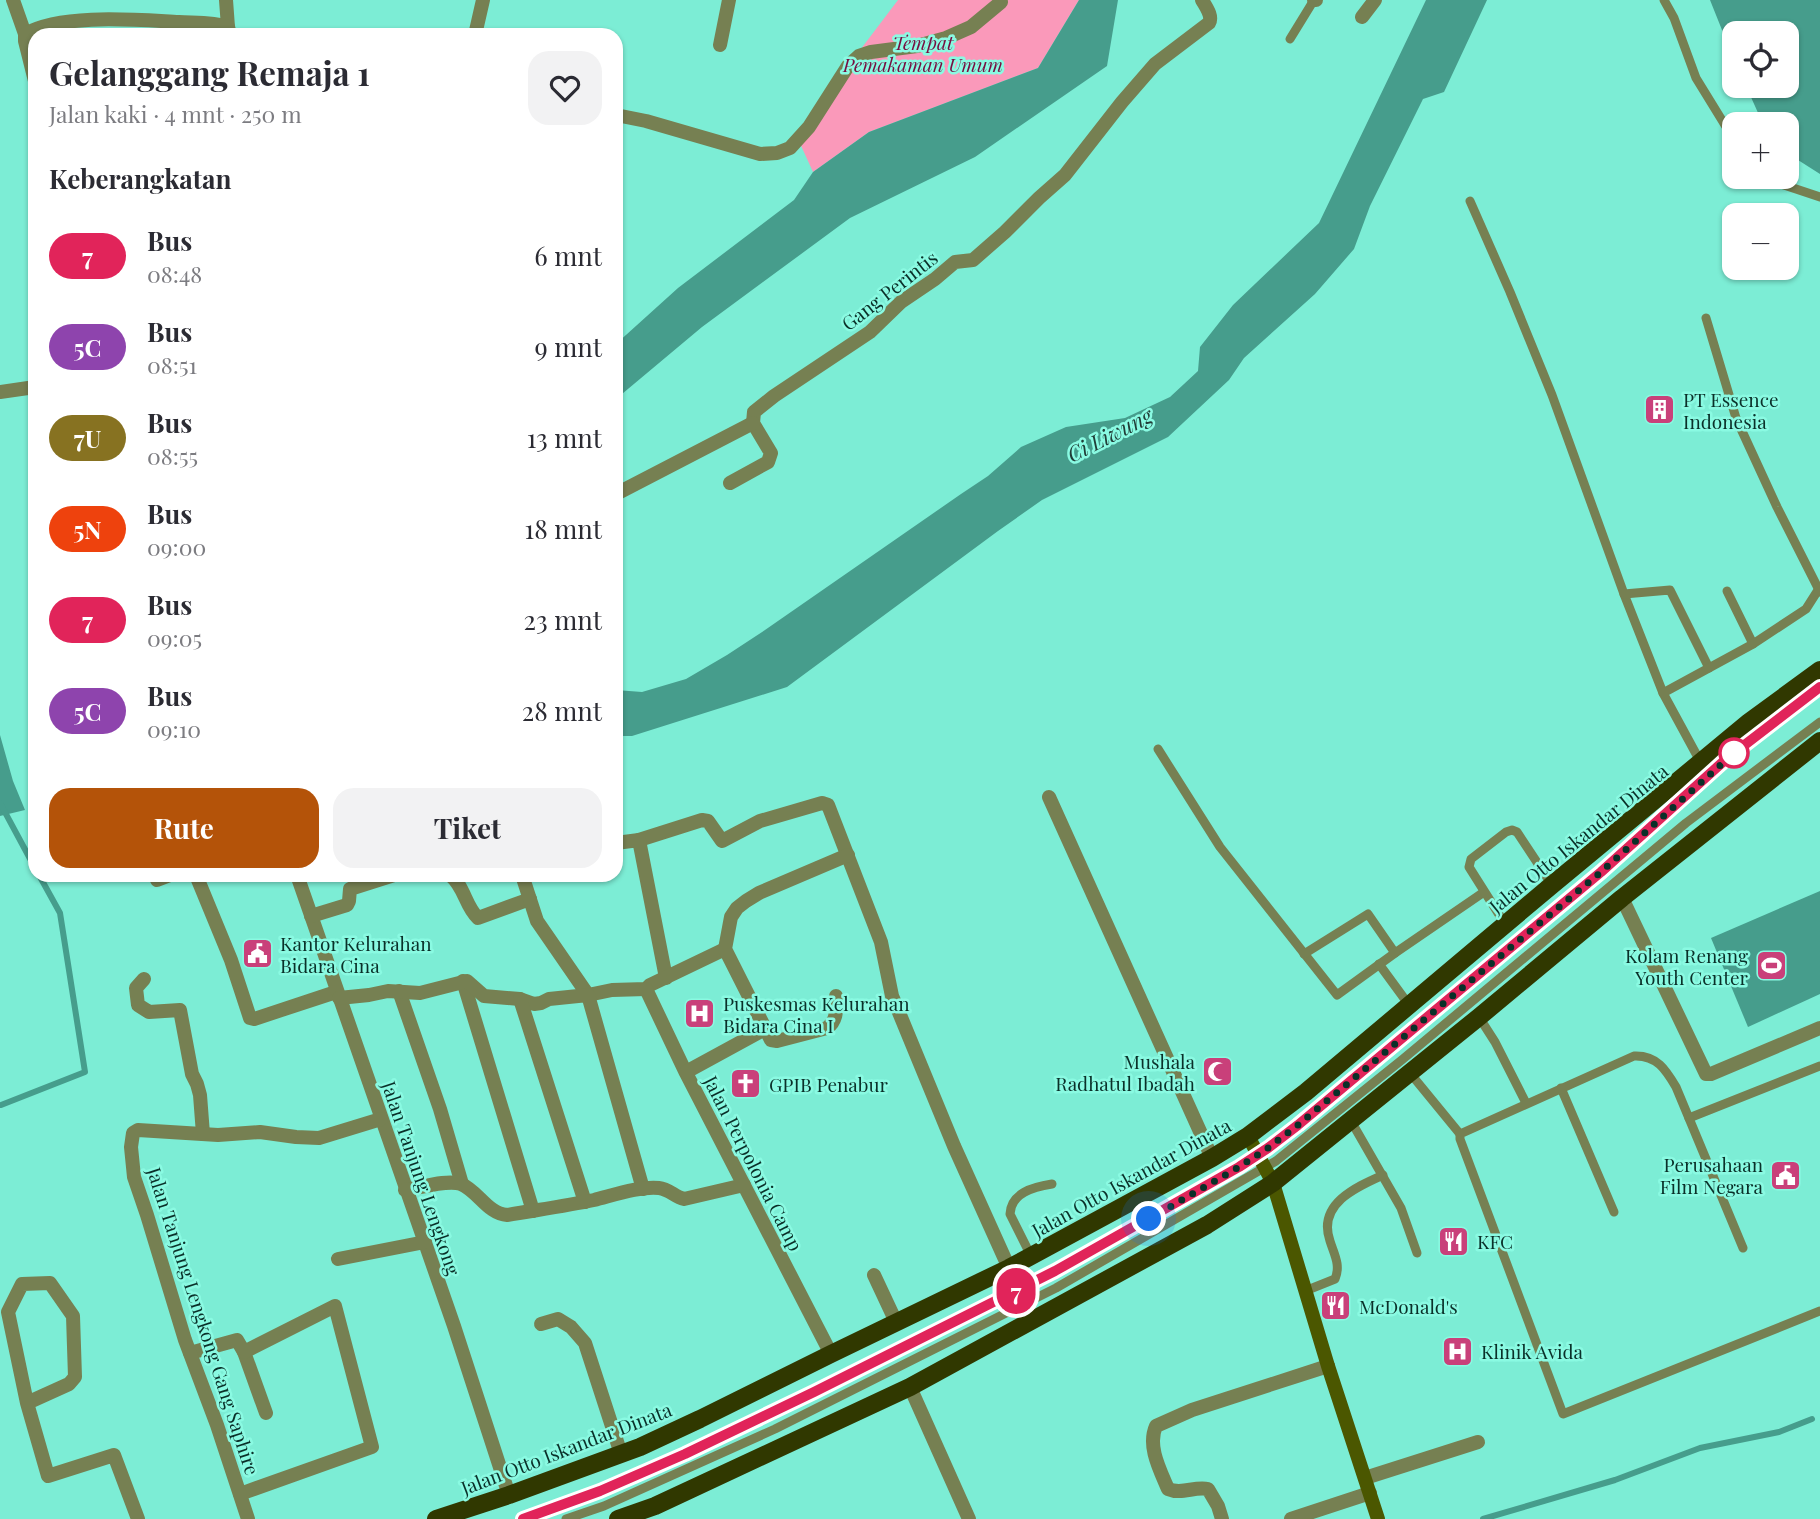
<!DOCTYPE html>
<html lang="id">
<head>
<meta charset="utf-8">
<style>
	body { margin:0; font-family:"Playfair Display",serif; background:#f2f2f3; color:#2b2b33; height:100vh; display:flex; flex-direction:column; font-size:26px; white-space:nowrap }
	* { box-sizing:border-box; margin:0 }
	p { font-size:23px; color:#7c7c81 }
	.icon { flex:none; width:38px; height:38px; fill:none; stroke:currentColor; stroke-width:2; stroke-linecap:round; stroke-linejoin:round }
	.map { position:relative; flex:1; overflow:hidden }
	.sheet { position:absolute; left:28px; top:28px; width:595px; height:854px; display:flex; flex-direction:column; background:#fff; border-radius:21px; box-shadow:0 2px 5px #0004 }
	.sheet>* { flex:none }
	.badge { padding:0 14px; border-radius:23px; font-size:24px; line-height:46px }
	.controls { position:absolute; left:1722px; top:21px; display:grid; gap:14px }
	.controls a { display:grid; place-items:center; width:77px; height:77px; border-radius:14px; background:#fff; box-shadow:0 2px 5px #0004; font-size:35px }
	.you { position:absolute; width:35px; height:35px; margin:-18px; border:5px solid #fff; border-radius:50%; background:#1a73e8; box-shadow:0 0 0 10px #1a73e833 }
	.map>.badge { position:absolute; translate:-50% -50%; box-shadow:0 0 0 4px #fff }
	h2 { padding:0 21px; font-size:26px; line-height:63px }
	.round { display:grid; place-items:center; flex:none; width:74px; height:74px; border-radius:21px; background:#f2f2f3 }
	.summary { display:flex; align-items:center; justify-content:space-between; height:119px; padding:0 21px }
	h1 { font-size:33px; font-weight:700; line-height:52px }
	.primary-button { display:flex; gap:14px; margin-top:auto; padding:14px 21px }
	.primary-button a { flex:1; height:80px; border-radius:21px; background:#b45309; color:#fff; font-size:28px; font-weight:700; line-height:80px; text-align:center }
	.primary-button a+a { background:#f2f2f3; color:#2b2b33 }
	ul { padding:0; list-style:none }
	li { display:flex; align-items:center; gap:21px; height:91px; padding:0 21px }
	li div { flex:1 }
	li b { display:block; font-size:26px }
	li em { font-style:normal }
	li .badge { min-width:77px; font-weight:700; text-align:center }
	.map>svg:first-child { display:block }
	.green { fill:#fa99ba }
	.water { fill:#469d8c }
	.lines { fill:none; stroke-linecap:round; stroke-linejoin:round }
	.stream { stroke:#469d8c; stroke-width:6 }
	.lane { stroke:#768052; stroke-width:9 }
	.street { stroke:#768052; stroke-width:14 }
	.secondary { stroke:#4b5700; stroke-width:14 }
	.primary { stroke:#303800; stroke-width:18 }
	.line-casing { stroke:#fff; stroke-width:16 }
	.line { stroke:#e1245a; stroke-width:10 }
	.walk { stroke:#0a3029; stroke-width:7; stroke-dasharray:0 12.6 }
	.stop-dot { fill:#fff; stroke:#e1245a; stroke-width:3.5 }
	.labels { text-anchor:middle; dominant-baseline:central; stroke-width:5; stroke-linejoin:round; paint-order:stroke }
	.park-label { font-size:19px; font-style:italic; fill:#770e41; stroke:#8afae2 }
	.street-label { font-size:19px; fill:#0a3029; stroke:#8afae2 }
	.poi-label { font-size:19px; fill:#0a3029; stroke:#8afae2; text-anchor:start }
	.water-label { font-size:21px; font-style:italic; fill:#213d37; stroke:#8afae2 }
</style>
</head>
<body>
<div class="map">
<svg width="1820" height="1519" viewBox="0 0 1820 1519">
	<rect width="100%" height="100%" fill="#7cedd5"/>
	<polygon class="green" points="898,0 1079,0 1038,68 869,132 813,172 798,139 848,66"/>
	<g class="water">
		<polygon points="1079,0 1118,0 1107,66 975,157 850,218 702,327 616,399 616,344 678,288 794,200 813,172 869,132 1038,68"/>
		<polygon points="1426,0 1487,0 1444,92 1423,99 1370,206 1354,249 1315,294 1244,358 1229,380 1168,437 1042,500 998,531 787,687 632,736 616,736 616,690 642,692 686,679 727,655 765,630 961,494 988,476 1021,447 1066,427 1125,418 1170,397 1198,371 1200,347 1233,305 1319,223"/>
		<polygon points="1710,0 1820,0 1820,174 1787,153 1787,124 1763,124 1746,86 1787,86 1787,33 1734,33 1734,60"/>
		<polygon points="0,735 13,781 25,810 0,816"/>
		<polygon points="1820,891 1820,994 1748,1027 1711,938"/>
	</g>
	<g class="lines">
		<g class="stream">
			<polyline points="0,803 35,868"/>
			<polyline points="1,1105 85,1072 60,913 39,875"/>
			<polyline points="1483,1519 1615,1480 1700,1448 1779,1432 1812,1419"/>
		</g>
		<g class="lane">
			<polyline points="1664,0 1674,18 1696,78 1728,130 1734,136"/>
			<polyline points="1290,39 1314,0"/>
			<polyline points="1776,177 1784,185 1820,197"/>
			<polyline points="1470,201 1510,292 1552,395 1624,594 1663,693 1701,763"/>
			<polyline points="1706,318 1736,418 1777,507 1820,592"/>
			<polyline points="1727,591 1753,644"/>
			<polyline points="1624,594 1670,590 1709,668"/>
			<polyline points="1663,693 1753,644 1806,609 1820,587"/>
			<polyline points="1158,749 1220,847 1337,995 1395,953 1484,892"/>
			<polyline points="1505,924 1469,867 1471,859 1506,832 1512,830 1517,832 1552,885"/>
			<polyline points="1304,954 1368,914 1395,953"/>
			<polyline points="1379,964 1409,1005"/>
			<polyline points="1479,1017 1495,1042 1526,1103"/>
			<polyline points="1410,1073 1460,1134"/>
			<polyline points="1561,1088 1614,1212"/>
			<polyline points="1689,1118 1820,1066"/>
			<polyline points="1351,1121 1401,1208 1417,1253"/>
			<path d="M1743,1248L1676,1087C1666,1070 1657,1055 1634,1056L1460,1134V1139L1563,1414L1820,1311"/>
			<path d="M1031,1256L1010,1214C1011,1193 1033,1187 1052,1184"/>
			<path d="M1305,1291L1335,1279C1341,1265 1334,1254 1330,1241C1317,1204 1356,1187 1383,1175"/>
			<polyline points="523,1519 600,1491 685,1454 791,1403 1055,1271 1239,1167 1258,1155 1298,1125 1601,872 1725,760 1820,687"/>
			<polyline points="566,1519 604,1506 775,1429 1056,1288 1276,1161 1403,1059 1686,823 1820,722"/>
		</g>
		<g class="street">
			<polyline points="13,0 25,34 25,41 35,81"/>
			<polyline points="226,0 228,27 230,34"/>
			<polyline points="1314,0 1316,0"/>
			<polyline points="1362,17 1375,0"/>
			<path d="M25,34C62,13 138,20 179,22C195,23 213,22 228,27"/>
			<polyline points="475,35 483,0"/>
			<polyline points="720,45 729,0"/>
			<polyline points="616,115 646,121 760,154 777,153 790,148 809,127 848,66 859,56 871,52 917,46 946,38 971,27 1001,2"/>
			<polyline points="0,392 35,387"/>
			<path d="M730,483L768,462L771,453L753,423L754,412L774,396L870,332L901,302L935,279L955,262L973,260L1005,232L1039,198L1065,175L1122,102L1155,64L1209,23C1213,16 1206,7 1202,0"/>
			<polyline points="616,494 753,423"/>
			<polyline points="1049,797 1212,1158"/>
			<polyline points="639,840 702,820 708,821 722,841 760,821 822,803 828,805 881,942 892,996 898,1010 954,1146 1009,1268"/>
			<polyline points="616,843 639,840 666,978"/>
			<polyline points="196,875 231,960 250,1018 254,1019 336,992"/>
			<polyline points="297,875 454,1326 509,1495"/>
			<path d="M450,875C465,887 465,906 478,918L530,899"/>
			<polyline points="522,875 537,921 588,995 612,990 646,989 650,985 725,949"/>
			<polyline points="157,880 170,875"/>
			<polyline points="1622,898 1706,1074 1711,1074 1820,1028"/>
			<polyline points="311,916 347,905 349,901 350,889 394,875"/>
			<polyline points="144,979 136,988 138,1005 149,1012 180,1010 192,1074 197,1084 200,1095 203,1134"/>
			<polyline points="463,981 533,1211"/>
			<polyline points="646,989 685,1071 831,1354"/>
			<polyline points="399,991 440,1109 462,1184"/>
			<path d="M836,996C836,1009 838,1020 827,1028L777,1041L771,1040L725,949L731,917L737,908L746,901L759,893L848,855"/>
			<polyline points="339,998 369,995 388,991 420,993 467,981 484,996 520,999 534,1004 541,1003 549,999 588,995 643,1189"/>
			<polyline points="520,999 585,1202"/>
			<polyline points="686,1072 765,1029"/>
			<path d="M405,1190C420,1188 447,1179 461,1184C478,1191 488,1214 507,1215C536,1210 566,1206 594,1200C614,1195 640,1186 659,1188C669,1189 675,1197 684,1199L744,1185"/>
			<polyline points="338,1259 425,1242"/>
			<polyline points="874,1275 896,1322"/>
			<polyline points="541,1324 558,1319 571,1327 585,1343 621,1454"/>
			<polyline points="244,1352 266,1413"/>
			<polyline points="190,1353 237,1340 244,1352 335,1306 372,1447 240,1494"/>
			<polyline points="910,1387 969,1519"/>
			<polyline points="27,1403 69,1384 75,1377 73,1316 50,1283 22,1284 8,1312 27,1403 48,1476 114,1455 138,1519"/>
			<polyline points="1365,1478 1478,1442"/>
			<polyline points="248,1519 217,1425 185,1340 147,1215 134,1177 131,1147 133,1133 138,1130 218,1135 260,1132 296,1137 319,1138 381,1119"/>
			<path d="M1222,1519L1218,1506L1208,1489C1194,1486 1182,1495 1168,1489C1160,1470 1147,1446 1156,1426L1192,1410L1328,1366"/>
			<polyline points="1291,1519 1370,1493"/>
		</g>
		<polyline class="secondary" points="1248,1136 1273,1183 1328,1366 1378,1519"/>
		<g class="primary">
			<polyline points="436,1519 509,1495 640,1447 700,1419 831,1354 1009,1268 1212,1158 1248,1136 1306,1092 1552,885 1749,722 1820,670"/>
			<polyline points="618,1519 655,1506 910,1387 1207,1225 1273,1183 1479,1017 1622,898 1820,741"/>
		</g>
	</g>
	<g class="lines">
		<defs>
			<polyline id="line" points="523,1519 600,1491 685,1454 814,1392 1055,1271 1239,1167 1268,1148 1298,1125 1601,872 1725,760 1820,687"/>
		</defs>
		<use href="#line" class="line-casing"/>
		<use href="#line" class="line"/>
		<polyline class="walk" points="1149,1219 1239,1167 1268,1148 1298,1125 1601,872 1734,753"/>
	</g>
	<defs>
		<symbol id="building-square" viewBox="-11 -11 22 22"><rect x="-9" y="-9" width="18" height="18" rx="4" fill="#c9407a" stroke="#8afae2"/><path d="M-4-6H4V6H1V3H-1V6H-4ZM-2.5-4.3h1.7v1.8h-1.7ZM.8-4.3h1.7v1.8H.8ZM-2.5-1h1.7V.8h-1.7ZM.8-1h1.7V.8H.8Z" fill="#fff"/></symbol>
		<symbol id="civic-square" viewBox="-11 -11 22 22"><rect x="-9" y="-9" width="18" height="18" rx="4" fill="#c9407a" stroke="#8afae2"/><path d="M-.6-6.5H3V-4.5H.6V-3L4-1V1h2V6H-6V1h2V-1L-.6-3ZM-1.2 2.5V6h2.4V2.5Z" fill="#fff"/></symbol>
		<symbol id="stadium-square" viewBox="-11 -11 22 22"><rect x="-9" y="-9" width="18" height="18" rx="4" fill="#c9407a" stroke="#8afae2"/><path d="M0-5a6.5 5 0 1 0 0 10a6.5 5 0 1 0 0-10ZM-3.5-1.8h7v3.6h-7Z" fill="#fff"/></symbol>
		<symbol id="hospital-square" viewBox="-11 -11 22 22"><rect x="-9" y="-9" width="18" height="18" rx="4" fill="#c9407a" stroke="#8afae2"/><path d="M-5-5h3v3.5h4V-5h3V5h-3V1.5h-4V5h-3Z" fill="#fff"/></symbol>
		<symbol id="mosque-square" viewBox="-11 -11 22 22"><rect x="-9" y="-9" width="18" height="18" rx="4" fill="#c9407a" stroke="#8afae2"/><path d="M3.5-4.9A6 6 0 1 0 3.5 4.9A5 5 0 1 1 3.5-4.9Z" fill="#fff"/></symbol>
		<symbol id="church-square" viewBox="-11 -11 22 22"><rect x="-9" y="-9" width="18" height="18" rx="4" fill="#c9407a" stroke="#8afae2"/><path d="M-1.2-6h2.4v3.5h3.3v2.4h-3.3V6h-2.4V-.1h-3.3v-2.4h3.3Z" fill="#fff"/></symbol>
		<symbol id="restaurant-square" viewBox="-11 -11 22 22"><rect x="-9" y="-9" width="18" height="18" rx="4" fill="#c9407a" stroke="#8afae2"/><path d="M-5-6h1v4h1v-4h1v4h1v-4h1v5L-1.5 .5V6h-2V.5L-5-1ZM5-6V6H3V1.5H1.5Q1.5-4 5-6Z" fill="#fff"/></symbol>
	</defs>
	<g fill-rule="evenodd">
		<use href="#building-square" x="1642" y="392" width="35" height="35"/>
		<use href="#civic-square" x="240" y="936" width="35" height="35"/>
		<use href="#stadium-square" x="1754" y="948" width="35" height="35"/>
		<use href="#hospital-square" x="682" y="996" width="35" height="35"/>
		<use href="#mosque-square" x="1200" y="1054" width="35" height="35"/>
		<use href="#church-square" x="728" y="1066" width="35" height="35"/>
		<use href="#civic-square" x="1768" y="1158" width="35" height="35"/>
		<use href="#restaurant-square" x="1436" y="1224" width="35" height="35"/>
		<use href="#restaurant-square" x="1318" y="1288" width="35" height="35"/>
		<use href="#hospital-square" x="1440" y="1334" width="35" height="35"/>
	</g>
	<circle class="stop-dot" cx="1734" cy="753" r="14"/>
	<g class="labels">
		<g class="park-label">
			<text x="923" y="42">Tempat<tspan x="923" dy="22">Pemakaman Umum</tspan></text>
		</g>
		<g class="street-label">
			<text transform="translate(889 290) rotate(-38)">Gang Perintis</text>
			<text transform="translate(1578 838) rotate(-39)">Jalan Otto Iskandar Dinata</text>
			<text transform="translate(754 1163) rotate(63)">Jalan Perpolonia Camp</text>
			<text transform="translate(1131 1177) rotate(-29)">Jalan Otto Iskandar Dinata</text>
			<text transform="translate(422 1178) rotate(71)">Jalan Tanjung Lengkong</text>
			<text transform="translate(204 1321) rotate(72)">Jalan Tanjung Lengkong Gang Saphire</text>
			<text transform="translate(566 1448) rotate(-21)">Jalan Otto Iskandar Dinata</text>
		</g>
		<g class="poi-label">
			<text x="1683" y="399">PT Essence<tspan x="1683" dy="22">Indonesia</tspan></text>
			<text x="280" y="943">Kantor Kelurahan<tspan x="280" dy="22">Bidara Cina</tspan></text>
			<text x="1748" y="955" text-anchor="end">Kolam Renang<tspan x="1748" dy="22">Youth Center</tspan></text>
			<text x="723" y="1003">Puskesmas Kelurahan<tspan x="723" dy="22">Bidara Cina I</tspan></text>
			<text x="1195" y="1061" text-anchor="end">Mushala<tspan x="1195" dy="22">Radhatul Ibadah</tspan></text>
			<text x="769" y="1084">GPIB Penabur</text>
			<text x="1763" y="1164" text-anchor="end">Perusahaan<tspan x="1763" dy="22">Film Negara</tspan></text>
			<text x="1477" y="1241">KFC</text>
			<text x="1359" y="1306">McDonald's</text>
			<text x="1481" y="1351">Klinik Avida</text>
		</g>
		<g class="water-label">
			<text transform="translate(1109 434) rotate(-27)">Ci Liwung</text>
		</g>
	</g>
</svg>
<div class="controls">
<a><svg class="icon" aria-label="locate" viewBox="0 0 24 24"><circle cx="12" cy="12" r="6"/><path d="M12 2v4M12 18v4M2 12h4M18 12h4"/></svg></a>
<a>+</a>
<a>−</a>
</div>
<div class="you" style="left:1149px;top:1219px"></div>
<b class="badge" style="left:1016px;top:1291px;background:#e1245a;color:#fff">7</b>
<section class="sheet">
<div class="summary"><div><h1>Gelanggang Remaja 1</h1><p>Jalan kaki · 4 mnt · 250 m</p></div><a class="round"><svg class="icon" aria-label="heart" viewBox="0 0 24 24"><path d="M12 20l-8-8c-3-5 5-10 8-4 3-6 11-1 8 4z"/></svg></a></div>
<h2>Keberangkatan</h2>
<ul>
<li><span class="badge" style="background:#e1245a;color:#fff">7</span><div><b>Bus</b><p>08:48</p></div><em>6 mnt</em></li>
<li><span class="badge" style="background:#8e44ad;color:#fff">5C</span><div><b>Bus</b><p>08:51</p></div><em>9 mnt</em></li>
<li><span class="badge" style="background:#877221;color:#fff">7U</span><div><b>Bus</b><p>08:55</p></div><em>13 mnt</em></li>
<li><span class="badge" style="background:#ee420d;color:#fff">5N</span><div><b>Bus</b><p>09:00</p></div><em>18 mnt</em></li>
<li><span class="badge" style="background:#e1245a;color:#fff">7</span><div><b>Bus</b><p>09:05</p></div><em>23 mnt</em></li>
<li><span class="badge" style="background:#8e44ad;color:#fff">5C</span><div><b>Bus</b><p>09:10</p></div><em>28 mnt</em></li>
</ul>
<div class="primary-button"><a>Rute</a><a>Tiket</a></div>
</section>
</div>
</body>
</html>
